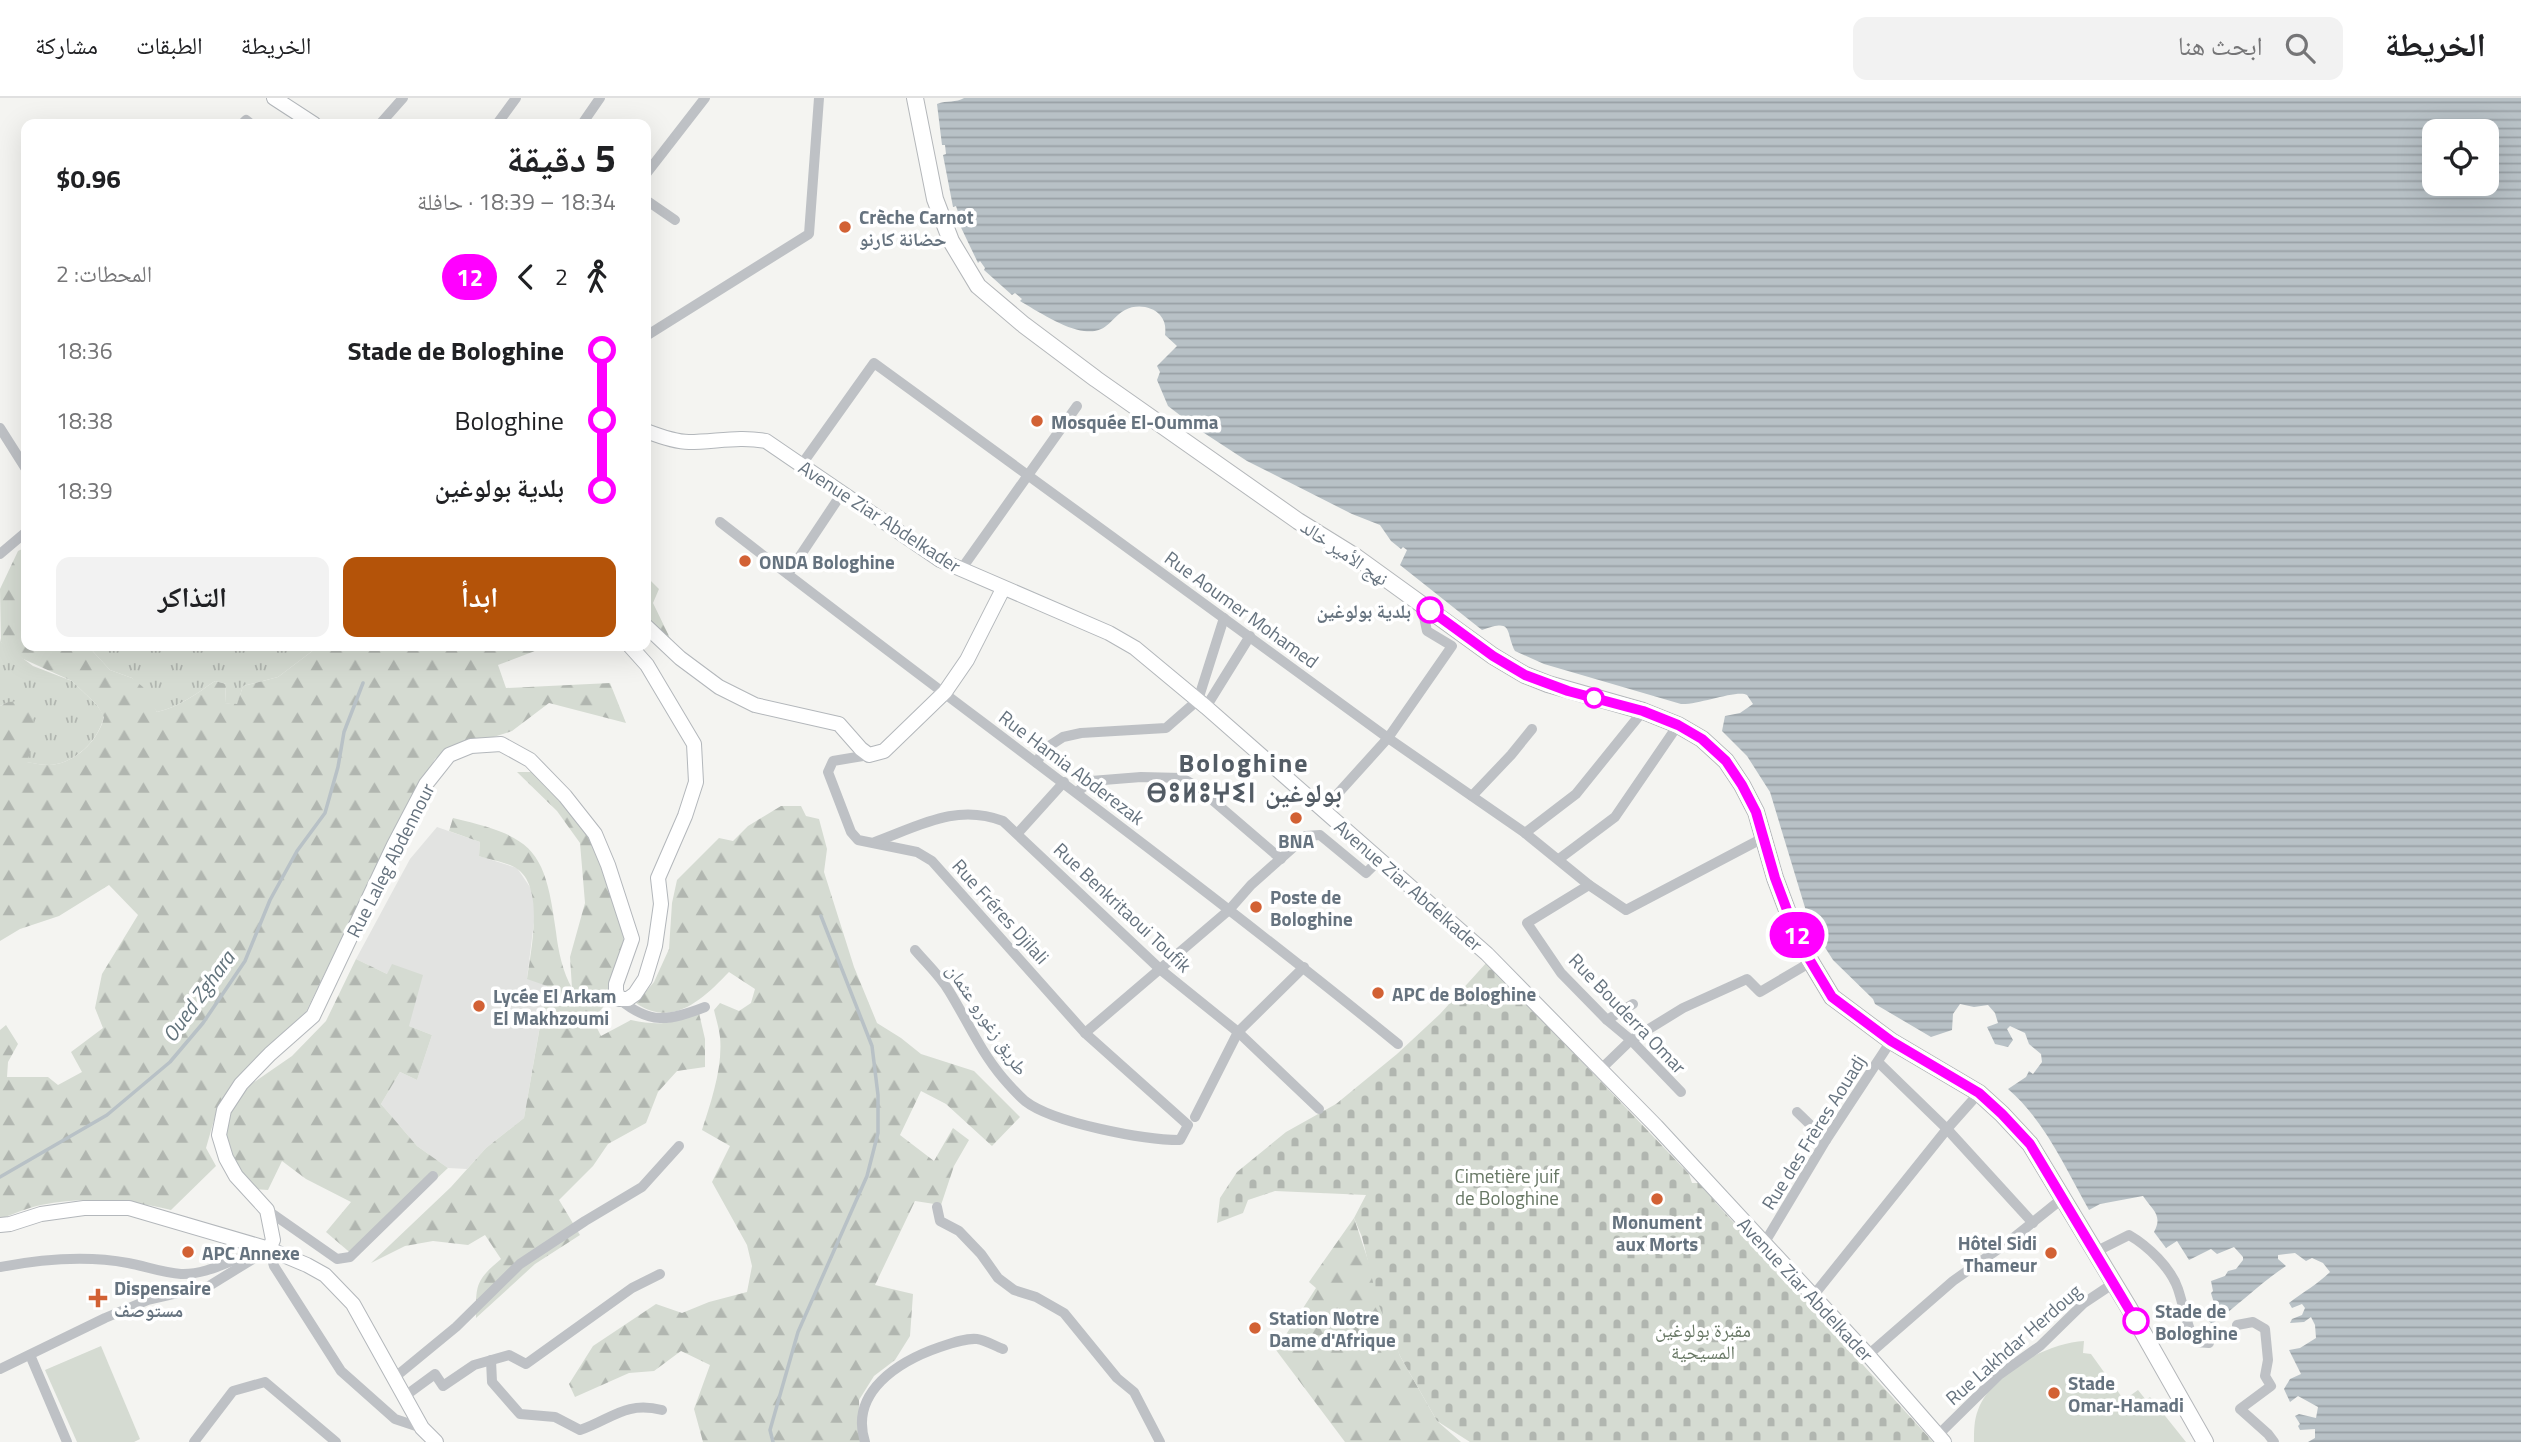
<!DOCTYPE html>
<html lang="ar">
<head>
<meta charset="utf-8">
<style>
	body { margin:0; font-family:"Titillium Web","Noto Naskh Arabic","Noto Sans Tifinagh",sans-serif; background:#f2f2f2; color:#202124; direction:rtl; height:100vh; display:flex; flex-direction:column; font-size:26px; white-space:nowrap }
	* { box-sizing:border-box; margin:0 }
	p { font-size:23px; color:#757577 }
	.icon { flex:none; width:38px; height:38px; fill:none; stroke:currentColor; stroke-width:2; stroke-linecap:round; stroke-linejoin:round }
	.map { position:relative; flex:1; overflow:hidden; direction:ltr }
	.panel { position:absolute; left:21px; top:21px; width:630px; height:532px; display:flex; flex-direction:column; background:#fff; border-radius:14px; box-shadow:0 7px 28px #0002; direction:rtl }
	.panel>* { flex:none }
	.badge { padding:0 14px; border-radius:23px; font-size:24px; line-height:46px }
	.fabs { position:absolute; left:2422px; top:21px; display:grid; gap:14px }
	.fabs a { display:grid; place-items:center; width:77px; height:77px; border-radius:14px; background:#fff; box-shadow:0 7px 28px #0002; font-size:35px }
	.map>.badge { position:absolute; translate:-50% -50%; box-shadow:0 0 0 4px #fff }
	.legs { display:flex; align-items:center; gap:10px; height:77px; padding:0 35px; font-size:23px }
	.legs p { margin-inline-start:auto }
	.headline { display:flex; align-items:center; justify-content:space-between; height:119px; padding:0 35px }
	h1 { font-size:38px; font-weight:700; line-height:52px }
	.primary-button { display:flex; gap:14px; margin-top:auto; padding:14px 35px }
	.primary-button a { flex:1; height:80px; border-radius:14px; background:#b45309; color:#fff; font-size:28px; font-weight:700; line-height:80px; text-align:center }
	.primary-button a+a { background:#f2f2f2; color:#202124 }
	ul { padding:0 35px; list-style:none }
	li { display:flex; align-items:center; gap:24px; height:70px; font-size:26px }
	li i { display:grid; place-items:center; width:10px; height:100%; margin:0 9px; background:currentColor }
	li i::after { content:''; width:18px; height:18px; margin:-9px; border:5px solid; border-radius:50%; background:#fff }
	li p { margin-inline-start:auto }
	li:first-child i { background:linear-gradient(#0000 50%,currentColor 0) }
	li:last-child i { background:linear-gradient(currentColor 50%,#0000 0) }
	header { display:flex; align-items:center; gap:42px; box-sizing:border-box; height:98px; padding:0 35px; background:#fff; border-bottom:2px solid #e0e0e0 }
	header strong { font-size:33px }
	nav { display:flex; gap:38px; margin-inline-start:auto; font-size:24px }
	.search { width:490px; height:63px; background:#f2f2f2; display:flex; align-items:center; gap:18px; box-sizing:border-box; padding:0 24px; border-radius:14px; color:#757577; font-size:26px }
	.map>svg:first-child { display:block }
	.built { fill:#e2e3e1 }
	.grass { fill:url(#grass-tufts) }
	.forest { fill:url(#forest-firs) }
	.cemetery { fill:url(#cemetery-stones) }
	.green { fill:#d5dbd2 }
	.water { fill:url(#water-rules); fill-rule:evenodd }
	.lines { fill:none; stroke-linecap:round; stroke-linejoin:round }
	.stream { stroke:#b8c1c6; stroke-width:3.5 }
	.secondary-casing { stroke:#b3b7bb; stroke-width:16 }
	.primary-casing { stroke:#b4b7ba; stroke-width:18 }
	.street { stroke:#bec1c5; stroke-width:10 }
	.secondary { stroke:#fff; stroke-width:14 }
	.primary { stroke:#fff; stroke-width:16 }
	.line-1-casing { stroke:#fff; stroke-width:16 }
	.line-1 { stroke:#f0f; stroke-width:10 }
	.poi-dot { fill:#d26134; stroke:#fff; stroke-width:2.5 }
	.stop-1-dot { fill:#fff; stroke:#f0f; stroke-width:3.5 }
	.labels { text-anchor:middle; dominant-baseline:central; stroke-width:7; stroke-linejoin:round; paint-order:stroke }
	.poi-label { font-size:19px; font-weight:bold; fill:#66737f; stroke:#fff; text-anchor:start }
	.street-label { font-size:19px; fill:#66737f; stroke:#fff }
	.stop-label { font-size:19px; font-weight:bold; fill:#66737f; stroke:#fff; text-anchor:end }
	.park-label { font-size:19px; fill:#677764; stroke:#fff }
	.water-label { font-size:21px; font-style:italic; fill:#62737c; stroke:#fff }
	.district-label { font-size:26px; font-weight:bold; letter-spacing:2px; fill:#535c65; stroke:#fff }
</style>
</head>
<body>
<header>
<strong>الخريطة</strong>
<div class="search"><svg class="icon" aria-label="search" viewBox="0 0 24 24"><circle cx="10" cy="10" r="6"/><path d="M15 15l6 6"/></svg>ابحث هنا</div>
<nav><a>الخريطة</a><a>الطبقات</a><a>مشاركة</a></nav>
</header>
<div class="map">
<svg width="2521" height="1344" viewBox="0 0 2521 1344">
	<defs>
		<pattern id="grass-tufts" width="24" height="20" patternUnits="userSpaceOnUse" patternTransform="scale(1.75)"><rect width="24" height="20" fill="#d5dbd2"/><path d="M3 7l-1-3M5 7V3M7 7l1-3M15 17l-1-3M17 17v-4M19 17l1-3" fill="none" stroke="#b1b6b0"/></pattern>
		<pattern id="forest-firs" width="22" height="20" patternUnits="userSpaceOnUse" patternTransform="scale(1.75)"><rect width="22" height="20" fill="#d5dbd2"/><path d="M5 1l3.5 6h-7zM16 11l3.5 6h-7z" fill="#b1b6b0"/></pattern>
		<pattern id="cemetery-stones" width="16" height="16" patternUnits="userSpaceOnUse" patternTransform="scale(1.75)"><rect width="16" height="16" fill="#d5dbd2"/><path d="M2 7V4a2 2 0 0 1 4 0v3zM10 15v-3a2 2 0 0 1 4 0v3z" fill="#b1b6b0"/></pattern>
		<pattern id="water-rules" width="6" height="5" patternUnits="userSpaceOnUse" patternTransform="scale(1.75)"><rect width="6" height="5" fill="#b8c1c6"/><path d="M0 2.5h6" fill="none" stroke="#99a1a6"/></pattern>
	</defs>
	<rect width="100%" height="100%" fill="#f4f4f1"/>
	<polygon class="built" points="437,729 480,744 479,758 517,770 532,792 535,816 527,880 547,887 524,1020 486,1050 467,1071 448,1070 417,1048 381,1006 400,974 417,982 432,937 409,928 387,876 356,861 410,761"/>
	<g class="grass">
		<path d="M0,540L1,544L33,568L72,583L97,607L104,618C99,642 75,666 49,667C42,667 33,665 26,664L31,651L8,604L0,608Z"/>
		<path d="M88,548H319L278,579L243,588L237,607L225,605L226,586L215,583C196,596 179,609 157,614L132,580L110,572Z"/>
	</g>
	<g class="forest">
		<path d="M26,449V548H88L110,572L132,580L143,589L157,614C179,609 196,596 215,583L226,586L225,605L237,606L243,588L278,579L319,548H548L498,567L506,590L610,585L626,625L549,605L512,633L481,643L453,648L435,661L338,848L303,920L239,982L216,1015L206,1050L216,1068L171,1112C130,1102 84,1098 41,1107C27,1110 13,1116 0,1121V932L6,927L18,946L8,964L7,979H48L58,987L82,974L71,954L103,930L95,910L102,876L138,817L109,787L59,818L20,831L0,843V608L8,604L26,603C39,631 36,636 27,664C34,665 42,667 49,667C75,666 99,642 104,619L97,607L72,583L10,555L1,544L0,491L18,453Z"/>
		<polygon points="646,478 659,491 653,505 669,538 671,548 646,520"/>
		<path d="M517,674H532L587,731L611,794L623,836L626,854L610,900L593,922L601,938L631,922C659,928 672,926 699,915L705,941V969L677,973L658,994L646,1025L608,1046L593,1068L559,1102L580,1137L535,1166L476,1220C476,1187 475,1183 501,1161L485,1137L468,1147L433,1143L405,1148L371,1165L451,1089L486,1050L524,1020L547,888L527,881C531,852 545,788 516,770C506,764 490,762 479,758L480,744L449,733L453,720C534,739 545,751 556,834C558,852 563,875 572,890L570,859L585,805L580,745L557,713Z"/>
		<path d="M781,708H801L806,718L819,721L827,751L824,774L854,869L877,925L901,940L921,956L974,973L1020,1019L992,1048L946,1006L921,993L900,1037L934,1063L953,1030L969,1042L954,1068L941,1107L915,1103L875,1187L913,1196L910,1238L895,1262L874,1278L859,1302L860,1344H703L694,1311L710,1267L681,1253L654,1273L629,1275L575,1299L569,1286L593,1248L656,1206L682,1215L709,1204L747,1194L752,1168L747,1147L712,1084L730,1048L702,1032C711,1004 723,969 720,939C719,930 716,921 714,912L720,905L739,913L751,905L755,891L729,874C704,900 673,931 636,905L654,884L669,851L672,805L677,782L719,740L733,743L748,728Z"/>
		<polygon points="356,861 387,876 392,866 423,877 409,928 432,937 417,982 400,974 381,1006 417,1048 448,1070 354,1158 326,1134 351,1104 306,1081 282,1063 268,1092 254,1091 239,1071 222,1037 231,1010 250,987 292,958 326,923"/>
		<polygon points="1354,1120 1400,1258 1437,1323 1461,1344 1345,1344 1276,1252 1316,1190 1309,1184"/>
	</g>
	<polygon class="cemetery" points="1487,864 1689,1076 1692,1085 1702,1085 1715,1104 1933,1344 1470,1344 1437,1323 1400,1258 1378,1205 1362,1139 1354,1120 1366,1097 1275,1093 1248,1102 1243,1115 1217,1125 1220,1100 1237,1074 1286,1034 1336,1006 1397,956 1440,916"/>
	<g class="green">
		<path d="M2084,1243L2083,1255L2091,1256L2124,1302L2138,1292L2146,1302L2150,1299L2186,1344H1974C1974,1333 1974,1322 1978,1312C1992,1275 2047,1245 2084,1243Z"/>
		<polygon points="101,1248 140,1341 134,1344 77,1344 45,1272"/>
	</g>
	<path class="water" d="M964,0H2521V1344H2308L2315,1340V1331L2300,1332L2298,1328L2300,1326L2295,1318L2299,1316L2316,1320L2318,1309L2298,1298L2290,1304L2284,1291L2290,1281L2301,1276L2289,1252L2300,1250L2316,1240L2315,1227L2311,1219L2304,1224L2290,1225L2292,1221L2302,1217L2305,1210L2302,1206L2292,1210L2289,1205C2303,1194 2318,1186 2330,1174L2323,1165L2312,1160L2306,1163L2295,1155L2278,1157V1161L2286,1168C2259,1186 2238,1208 2212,1226L2202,1217L2214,1205L2211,1195L2213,1193L2211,1183L2225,1178L2228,1173L2236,1171L2243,1162V1159L2234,1149L2217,1156L2211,1151L2189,1162L2177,1143L2166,1150L2154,1134C2163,1117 2153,1113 2143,1098L2100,1106L2089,1112C2065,1070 2046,1024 2008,991L2026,979L2029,973L2033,976L2042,964L2041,956L2029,946L2025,935L2010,928L2007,931L2013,942L2008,949L1995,946L1987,929L1998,925L1995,915L1988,907L1974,909L1960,906L1953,916L1952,932L1931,939L1875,906L1873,901L1833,862L1810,826L1770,694L1747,658L1722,633L1725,618L1740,615L1753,606C1751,603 1749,600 1747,597C1738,591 1698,607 1681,606L1544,566L1515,553C1505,533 1514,520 1482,532L1400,467L1407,452L1403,449L1401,451L1391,443L1380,427L1352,416L1247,363L1198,331L1168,308L1157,282L1160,274L1157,268L1177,248L1165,237C1166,229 1165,223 1160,217C1152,208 1136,206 1125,212C1110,220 1108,236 1084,233C1065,231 1037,213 1020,203L1022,201L1015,195L1012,197L984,172L985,170L980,163L978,165L956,119L959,117L956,108L953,109L943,57L946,56L945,47H942L937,6C947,2 956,5 964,0ZM2434,33H2487V86H2434Z"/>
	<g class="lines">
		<g class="stream">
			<polyline points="0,1079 107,1017 170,964 203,925 245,863 270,802 297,753 325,715 338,669 344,634 363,585"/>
			<polyline points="773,1344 770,1332 798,1234 867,1078 878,1035 878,997 872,948 821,818"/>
		</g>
		<defs>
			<g id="secondary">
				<polyline points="274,0 314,26"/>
				<path d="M646,333C659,338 675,344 689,344C715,344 739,338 766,343L940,462L1109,535L1135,550L1206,609L1487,856L1656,1028L1868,1257L1944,1344"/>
				<polyline points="646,528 680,560 719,589 755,607 839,626 861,651 869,657 884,653 945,594 967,562 1003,491"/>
				<polyline points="0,1127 10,1126 41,1116 84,1110 129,1110 269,1151 307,1167 325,1177 353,1206 422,1330 436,1344"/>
				<polyline points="269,1151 273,1142 267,1112 236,1078 226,1060 219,1037 224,1012 241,986 270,956 313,918 394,747 426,686 449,657 471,648 501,646 530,662 565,698 595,736 608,767 632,841 616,886 616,893 619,901 628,901 635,896 645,881 655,848 661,806 658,780 685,718 696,684 694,646 647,567 630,548"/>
			</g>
			<polyline id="primary" points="915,0 935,101 951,143 978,188 1024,227 1096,281 1298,423 1356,459 1493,558 1525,577 1548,586 1643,613 1678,627 1702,641 1726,663 1742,687 1756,714 1775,780 1799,844 1832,899 1891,943 1979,995 2002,1016 2030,1046 2129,1210 2205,1344"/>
		</defs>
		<use href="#secondary" class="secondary-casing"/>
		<use href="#primary" class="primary-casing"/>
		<g class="street">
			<polyline points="242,26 246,22 251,26"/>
			<polyline points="380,26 403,0"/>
			<polyline points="497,26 516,0"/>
			<polyline points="582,26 600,0"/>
			<polyline points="646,76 705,0"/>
			<polyline points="646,102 675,122"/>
			<polyline points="646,238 809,136 819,0"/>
			<polyline points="0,330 26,371"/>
			<polyline points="802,366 874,265 1388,640 1525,735 1589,787"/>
			<path d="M720,424C945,599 1177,766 1398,946"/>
			<polyline points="0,456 26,434"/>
			<polyline points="960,473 1077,308"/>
			<polyline points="788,476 842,395"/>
			<polyline points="1206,609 1250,538"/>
			<path d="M869,657L833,663L828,674L851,734L858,742L917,754L932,763L1085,935L1188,1027L1180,1042C1144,1042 1053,1025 1025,1003C1017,996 1009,987 1003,980C980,953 967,922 949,893C940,878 926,865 915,852"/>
			<polyline points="1037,665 1043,652 1063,639 1081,635 1166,630 1198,602 1224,520"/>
			<polyline points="1077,694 1091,683 1141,679 1182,680 1196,688 1281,761"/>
			<polyline points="1472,698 1511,657 1532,631"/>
			<polyline points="1323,712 1388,640 1452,548 1427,533 1421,505"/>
			<polyline points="1018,735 1064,684"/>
			<polyline points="1525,735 1576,696 1643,613"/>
			<path d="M875,744C919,728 956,705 1003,723L1161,872L1238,934L1319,1011"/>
			<polyline points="1559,761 1615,719 1678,627"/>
			<path d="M619,901C650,927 669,923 705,909"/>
			<polyline points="1607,922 1633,906"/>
			<polyline points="1085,935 1229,812 1251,787 1306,738 1320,737 1366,775 1380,761"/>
			<polyline points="1878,964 1947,1031 2033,1125"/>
			<polyline points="1601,971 1631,942 1683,910 1747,881 1760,894 1811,864"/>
			<polyline points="1681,994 1631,942 1607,922 1561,875 1527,825 1589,787 1626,812 1763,740"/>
			<polyline points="1797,1014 1826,1042"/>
			<polyline points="1195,1019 1238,934 1304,869"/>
			<polyline points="937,1109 940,1123 959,1133 981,1156 998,1180 1014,1192 1036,1199 1064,1215 1117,1280 1134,1294 1160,1344"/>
			<polyline points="267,1112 337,1161 350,1159 433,1078"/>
			<polyline points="1765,1144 1826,1042 1891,943"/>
			<polyline points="269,1151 274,1168 341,1273 395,1321 422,1330"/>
			<path d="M2095,1154L2129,1137C2148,1148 2171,1170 2178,1191C2184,1209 2186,1226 2195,1244L2209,1245"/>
			<path d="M0,1169C42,1161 86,1157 128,1165C145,1168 163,1175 181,1176C208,1177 231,1161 257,1154"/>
			<polyline points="1813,1198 1947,1031 1979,995"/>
			<polyline points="2237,1227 2253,1224 2265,1231 2268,1262 2265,1278 2271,1288 2240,1311 2268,1336 2274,1344"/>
			<polyline points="30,1257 67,1344"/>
			<polyline points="1868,1257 1953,1183 2007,1145 2063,1100"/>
			<path d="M491,1262L492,1284L520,1316L555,1319L580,1332C612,1321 625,1303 662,1312"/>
			<polyline points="0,1271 105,1220 148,1202 209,1188 269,1151"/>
			<polyline points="394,1280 456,1229 520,1166 585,1123 642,1089 679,1048"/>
			<polyline points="405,1298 435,1276 443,1288 474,1267 509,1257 526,1266 632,1190 660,1176"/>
			<polyline points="1938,1337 1999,1277 2040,1248 2084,1205 2114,1185"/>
			<polyline points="194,1344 233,1293 265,1284 336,1344"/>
			<path d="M865,1344C849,1294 899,1263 940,1249C952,1245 965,1240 977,1241C985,1242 995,1248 1003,1251"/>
		</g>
		<use href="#secondary" class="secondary"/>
		<use href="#primary" class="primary"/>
	</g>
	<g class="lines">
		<defs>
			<polyline id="line-1" points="1430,512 1493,558 1525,577 1568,593 1643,613 1678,627 1702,641 1726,663 1742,687 1756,714 1775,780 1799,844 1832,899 1891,943 1979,995 2002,1016 2030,1046 2136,1223"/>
		</defs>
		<use href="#line-1" class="line-1-casing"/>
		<use href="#line-1" class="line-1"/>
	</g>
	<g class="poi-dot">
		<circle cx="845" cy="129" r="7"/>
		<circle cx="1037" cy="323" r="7"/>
		<circle cx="745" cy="463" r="7"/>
		<circle cx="1296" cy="720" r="7"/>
		<circle cx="1256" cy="809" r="7"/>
		<circle cx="1378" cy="895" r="7"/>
		<circle cx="479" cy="908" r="7"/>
		<circle cx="1657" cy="1101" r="7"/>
		<circle cx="188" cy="1154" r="7"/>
		<circle cx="2051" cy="1155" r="7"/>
		<path d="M94.5 1189.5h7v7h7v7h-7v7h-7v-7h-7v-7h7z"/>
		<circle cx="1255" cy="1230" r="7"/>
		<circle cx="2054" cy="1295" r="7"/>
	</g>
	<g class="stop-1-dot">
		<circle cx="1430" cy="512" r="12"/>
		<circle cx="1594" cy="600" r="9"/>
		<circle cx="2136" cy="1223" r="12"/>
	</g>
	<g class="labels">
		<g class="poi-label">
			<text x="859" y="118">Crèche Carnot<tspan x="859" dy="22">حضانة كارنو</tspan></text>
			<text x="1051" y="323">Mosquée El-Oumma</text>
			<text x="759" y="463">ONDA Bologhine</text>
			<text x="1296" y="742" text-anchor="middle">BNA</text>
			<text x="1270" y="798">Poste de<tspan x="1270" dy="22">Bologhine</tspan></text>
			<text x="1392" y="895">APC de Bologhine</text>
			<text x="493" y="897">Lycée El Arkam<tspan x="493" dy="22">El Makhzoumi</tspan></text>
			<text x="1657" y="1123" text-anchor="middle">Monument<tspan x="1657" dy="22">aux Morts</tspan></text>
			<text x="2037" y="1144" text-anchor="end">Hôtel Sidi<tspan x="2037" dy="22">Thameur</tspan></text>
			<text x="202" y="1154">APC Annexe</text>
			<text x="114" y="1189">Dispensaire<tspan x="114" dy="22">مستوصف</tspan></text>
			<text x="1269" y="1219">Station Notre<tspan x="1269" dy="22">Dame d'Afrique</tspan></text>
			<text x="2068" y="1284">Stade<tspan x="2068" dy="22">Omar-Hamadi</tspan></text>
		</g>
		<g class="street-label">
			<text transform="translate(880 418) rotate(33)">Avenue Ziar Abdelkader</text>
			<text transform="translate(1345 454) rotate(34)">نهج الأمير خالد</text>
			<text transform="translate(1242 511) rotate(36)">Rue Aoumer Mohamed</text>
			<text transform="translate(1072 669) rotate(37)">Rue Hamia Abderezak</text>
			<text transform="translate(390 762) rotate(-63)">Rue Laleg Abdennour</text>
			<text transform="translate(1409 787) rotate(41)">Avenue Ziar Abdelkader</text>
			<text transform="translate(1123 809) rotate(43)">Rue Benkritaoui Toufik</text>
			<text transform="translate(1001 813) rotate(48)">Rue Fréres Djilali</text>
			<text transform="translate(1628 915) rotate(46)">Rue Bouderra Omar</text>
			<text transform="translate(988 921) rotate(56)">طريق زغورو عثمان</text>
			<text transform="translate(1813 1034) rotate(-58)">Rue des Frères Aouadj</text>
			<text transform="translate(1806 1191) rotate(47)">Avenue Ziar Abdelkader</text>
			<text transform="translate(2013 1246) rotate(-41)">Rue Lakhdar Herdoug</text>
		</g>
		<g class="stop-label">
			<text x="1411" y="512">بلدية بولوغين</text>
			<text x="2155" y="1212" text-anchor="start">Stade de<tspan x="2155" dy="22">Bologhine</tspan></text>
		</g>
		<g class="park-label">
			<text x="1507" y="1077">Cimetière juif<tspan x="1507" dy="22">de Bologhine</tspan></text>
			<text x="1703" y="1231">مقبرة بولوغين<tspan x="1703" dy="22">المسيحية</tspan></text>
		</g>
		<g class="water-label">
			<text transform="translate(198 898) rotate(-54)">Oued Zghara</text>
		</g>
		<g class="district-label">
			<text x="1244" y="664">Bologhine<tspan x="1244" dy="30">ⴱⵓⵍⵓⵖⵉⵏ بولوغين</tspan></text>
		</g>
	</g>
</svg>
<div class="fabs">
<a><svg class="icon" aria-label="locate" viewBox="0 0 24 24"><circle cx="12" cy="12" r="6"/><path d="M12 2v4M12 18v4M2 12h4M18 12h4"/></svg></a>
</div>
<b class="badge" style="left:1797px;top:837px;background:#f0f;color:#fff">12</b>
<section class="panel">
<div class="headline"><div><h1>5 دقيقة</h1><p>18:34 – 18:39 · حافلة</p></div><b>$0.96</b></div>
<div class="legs"><svg class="icon" aria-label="walk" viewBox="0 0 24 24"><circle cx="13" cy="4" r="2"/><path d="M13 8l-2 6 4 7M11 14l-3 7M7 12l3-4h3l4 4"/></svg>2<svg class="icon" aria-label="back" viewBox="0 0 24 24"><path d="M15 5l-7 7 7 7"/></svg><b class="badge" style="background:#f0f;color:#fff">12</b><p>المحطات: 2</p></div>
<ul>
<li><i style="color:#f0f"></i><b>Stade de Bologhine</b><p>18:36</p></li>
<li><i style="color:#f0f"></i><span>Bologhine</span><p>18:38</p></li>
<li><i style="color:#f0f"></i><b>بلدية بولوغين</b><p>18:39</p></li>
</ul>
<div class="primary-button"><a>ابدأ</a><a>التذاكر</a></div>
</section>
</div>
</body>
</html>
